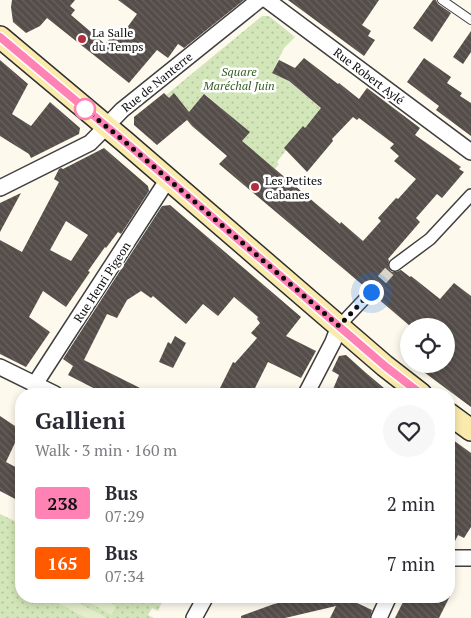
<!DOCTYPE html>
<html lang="en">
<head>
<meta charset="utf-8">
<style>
	body { margin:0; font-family:"PT Serif",serif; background:#f7f7f7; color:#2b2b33; height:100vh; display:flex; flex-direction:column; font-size:19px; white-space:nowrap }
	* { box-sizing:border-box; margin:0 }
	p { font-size:16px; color:#7c7c81 }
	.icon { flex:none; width:28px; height:28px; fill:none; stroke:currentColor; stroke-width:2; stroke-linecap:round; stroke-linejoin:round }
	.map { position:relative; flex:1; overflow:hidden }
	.details { position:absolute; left:15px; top:388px; width:440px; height:215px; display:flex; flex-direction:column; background:#fff; border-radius:20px; box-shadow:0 2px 8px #0003 }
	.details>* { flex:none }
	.badge { padding:0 10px; border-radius:4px; font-size:18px; line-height:32px }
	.fabs { position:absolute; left:400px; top:318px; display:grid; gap:10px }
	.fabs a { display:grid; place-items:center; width:55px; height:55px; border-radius:50%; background:#fff; box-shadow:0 2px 8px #0003; font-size:25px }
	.you { position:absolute; width:25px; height:25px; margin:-12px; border:4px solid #fff; border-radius:50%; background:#1a73e8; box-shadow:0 0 0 8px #1a73e833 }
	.map>.badge { position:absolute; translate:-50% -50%; box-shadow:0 0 0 2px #fff }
	.round { display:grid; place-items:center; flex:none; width:52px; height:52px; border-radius:26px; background:#f7f7f7 }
	.overview { display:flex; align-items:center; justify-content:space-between; height:85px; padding:0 20px }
	h1 { font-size:24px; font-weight:800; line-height:38px }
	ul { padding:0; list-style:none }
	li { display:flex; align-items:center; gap:15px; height:60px; padding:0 20px }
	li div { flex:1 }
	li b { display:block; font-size:19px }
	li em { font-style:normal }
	li .badge { min-width:55px; font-weight:700; text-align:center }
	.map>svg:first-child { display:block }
	.park { fill:url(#park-dots) }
	.pitch { fill:#e4edca }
	.building { fill:url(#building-back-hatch); fill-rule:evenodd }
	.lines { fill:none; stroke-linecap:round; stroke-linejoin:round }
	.pedestrian-tunnel { stroke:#dad5cb; stroke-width:11; stroke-dasharray:11 5.5; stroke-linecap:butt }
	.service-casing { stroke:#3f3f3f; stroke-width:10 }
	.pedestrian-casing { stroke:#3f3f3f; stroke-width:14 }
	.minor-casing { stroke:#3f3f3f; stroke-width:18 }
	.secondary-casing { stroke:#2e2e2e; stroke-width:24 }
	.service { stroke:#fff; stroke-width:8 }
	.pedestrian { stroke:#fff; stroke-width:11 }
	.minor { stroke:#fff; stroke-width:15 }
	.secondary { stroke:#faebac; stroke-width:21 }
	.line-casing { stroke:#fff; stroke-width:11 }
	.line { stroke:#ff82b4; stroke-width:8 }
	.walk { stroke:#0c0c0c; stroke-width:5; stroke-dasharray:0 9 }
	.poi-dot { fill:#b32e3e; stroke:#fff; stroke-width:2 }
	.stop-dot { fill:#fff; stroke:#ff82b4; stroke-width:2.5 }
	.labels { text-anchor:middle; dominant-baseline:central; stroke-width:5; stroke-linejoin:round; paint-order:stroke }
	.poi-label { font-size:12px; fill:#0c0c0c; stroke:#fff; text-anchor:start }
	.park-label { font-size:12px; font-style:italic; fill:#335f21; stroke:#fff }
	.street-label { font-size:12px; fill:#0c0c0c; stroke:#fff }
</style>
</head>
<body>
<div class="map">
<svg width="471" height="618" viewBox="0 0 471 618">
	<defs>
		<pattern id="park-dots" width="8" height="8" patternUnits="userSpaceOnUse" patternTransform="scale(1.25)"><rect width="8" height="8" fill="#d3e6b9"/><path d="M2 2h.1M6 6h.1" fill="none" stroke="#b4c49e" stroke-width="1.8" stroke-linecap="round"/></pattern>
		<pattern id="building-back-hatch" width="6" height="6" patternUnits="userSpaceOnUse" patternTransform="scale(1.25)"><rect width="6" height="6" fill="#544d49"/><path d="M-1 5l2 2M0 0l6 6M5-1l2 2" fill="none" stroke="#68625f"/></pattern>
	</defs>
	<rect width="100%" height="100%" fill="#fef9ed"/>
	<g class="park">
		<polygon points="262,16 269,16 295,37 284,48 272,73 286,79 323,110 314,117 305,128 304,127 277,162 279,164 273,171 240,143 249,132 205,94 185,117 166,95"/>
		<polygon points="0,514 21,524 21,596 143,596 150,600 152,596 165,596 158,611 152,608 148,615 154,618 0,618"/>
	</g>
	<g class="pitch">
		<polygon points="45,596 65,596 107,618 86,618"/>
		<polygon points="77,596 98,596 116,606 112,615"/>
	</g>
	<g class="building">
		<polygon points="12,0 75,0 70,6 75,10 71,15 105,44 112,36 118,40 137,14 118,0 244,0 184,48 178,44 168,58 157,50 129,83 47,18 40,26 26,33 13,22 11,7"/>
		<polygon points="288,0 379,0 362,25 371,31 368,36 375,40 364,56"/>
		<polygon points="433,0 436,0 438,4 451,13 432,42 413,28"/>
		<polygon points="471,31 471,52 463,64 453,57"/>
		<polygon points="304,58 338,84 339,83 359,99 367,88 420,128 415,135 461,167 459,169 464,172 442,198 437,194 416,218 420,222 388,259 389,260 388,265 389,269 392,272 396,272 401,270 410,277 411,276 440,299 454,283 471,296 471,407 413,364 446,364 446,325 435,326 410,326 376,297 378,290 376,286 369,285 365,287 219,164 227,156 192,126 187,120 157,145 134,125 134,117 164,93 169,98 174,93 189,112 204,94 250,132 242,141 340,224 341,222 363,241 381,221 378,218 396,198 398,199 416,179 394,161 399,156 390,148 394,144 359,118 357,120 353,117 332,139 333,141 307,172 284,148 303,126 305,128 321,108 289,81 272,73 279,60 295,68"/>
		<polygon points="424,58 451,77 447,83 462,93 460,96 471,103 471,136 436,110 439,106 407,82"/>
		<polygon points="0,60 28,84 12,114 31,126 50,102 80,128 79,134 31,158 29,154 0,136"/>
		<path d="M104,148L148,186L149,191L121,234L118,232L106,248L105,247L88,271L90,272L66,307L43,291L29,317L50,332L26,367L0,354V240L22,252L59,182L54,179L59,169L61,168L63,169ZM66,221L88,235L71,261L50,250Z"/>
		<polygon points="21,193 0,232 0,203"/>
		<polygon points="170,205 301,317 286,336 316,351 301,378 268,362 252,394 217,394 233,362 235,363 257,338 251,333 260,323 257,319 258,317 234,297 218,316 203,304 186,324 153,296 151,298 141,291 127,300 117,318 107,314 84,360 152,394 105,394 68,375 73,366 63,359 162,206"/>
		<polygon points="175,336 186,343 173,368 159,362 168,342 171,344"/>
		<polygon points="346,355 365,372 391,394 331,394 339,375 332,371 339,356"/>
		<polygon points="0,416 21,430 6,462 21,470 21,502 0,491"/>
		<polygon points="449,437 471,453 471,527 464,538 458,535 451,549 449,549"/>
		<polygon points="309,596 357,596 357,601 355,602 372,610 370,618 330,618 336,606 285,618 241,618 241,616 274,604"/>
		<polygon points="406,596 450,596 439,618 395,618"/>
	</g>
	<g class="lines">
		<polyline class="pedestrian-tunnel" points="371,292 395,265"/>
		<defs>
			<polyline id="service" points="442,0 471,20"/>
			<g id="pedestrian">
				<polyline points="395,265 430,239 471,195"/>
				<polyline points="339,326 371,292"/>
			</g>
			<g id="minor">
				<polyline points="267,0 471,152"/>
				<polyline points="0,188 90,143 97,136 122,110 259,0"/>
				<polyline points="0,367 55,394"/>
				<polyline points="35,384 168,179"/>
				<polyline points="306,394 333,342 339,326"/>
				<polyline points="449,558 471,558"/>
				<polyline points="194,618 206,596"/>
				<polyline points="379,618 389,596"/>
			</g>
			<g id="secondary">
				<polyline points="0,37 124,141 385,366 421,394"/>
				<polyline points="449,414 471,430"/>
			</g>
		</defs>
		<use href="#service" class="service-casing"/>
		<use href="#pedestrian" class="pedestrian-casing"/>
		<use href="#minor" class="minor-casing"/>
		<use href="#secondary" class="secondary-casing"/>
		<use href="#service" class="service"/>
		<use href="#pedestrian" class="pedestrian"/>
		<use href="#minor" class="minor"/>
		<use href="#secondary" class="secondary"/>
	</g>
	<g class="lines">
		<defs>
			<polyline id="line" points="0,37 124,141 385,366 421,394"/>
		</defs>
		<use href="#line" class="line-casing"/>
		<use href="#line" class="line"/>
		<polyline class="walk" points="85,109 124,141 339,326 371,292"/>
	</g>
	<g class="poi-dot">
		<circle cx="82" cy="39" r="5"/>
		<circle cx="255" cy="187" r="5"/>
	</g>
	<circle class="stop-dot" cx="85" cy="109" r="10"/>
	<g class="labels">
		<g class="poi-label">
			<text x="92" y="32">La Salle<tspan x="92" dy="14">du Temps</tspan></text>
			<text x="265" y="180">Les Petites<tspan x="265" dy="14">Cabanes</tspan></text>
		</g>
		<g class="park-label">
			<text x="239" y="71">Square<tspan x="239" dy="14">Maréchal Juin</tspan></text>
		</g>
		<g class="street-label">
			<text transform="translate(369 76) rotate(37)">Rue Robert Aylé</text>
			<text transform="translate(157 82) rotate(-39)">Rue de Nanterre</text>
			<text transform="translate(102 282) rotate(-57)">Rue Henri Pigeon</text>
		</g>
	</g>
</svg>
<div class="fabs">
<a><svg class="icon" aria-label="locate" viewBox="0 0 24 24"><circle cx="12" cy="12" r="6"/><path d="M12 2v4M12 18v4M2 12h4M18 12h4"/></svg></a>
</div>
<div class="you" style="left:371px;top:292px"></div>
<section class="details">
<div class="overview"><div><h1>Gallieni</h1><p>Walk · 3 min · 160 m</p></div><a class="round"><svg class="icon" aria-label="heart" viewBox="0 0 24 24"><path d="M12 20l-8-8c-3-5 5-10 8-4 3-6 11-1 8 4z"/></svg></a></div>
<ul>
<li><span class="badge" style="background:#ff82b4;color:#111">238</span><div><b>Bus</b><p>07:29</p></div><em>2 min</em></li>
<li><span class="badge" style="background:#ff5a00;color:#fff">165</span><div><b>Bus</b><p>07:34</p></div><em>7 min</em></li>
</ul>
</section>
</div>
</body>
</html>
